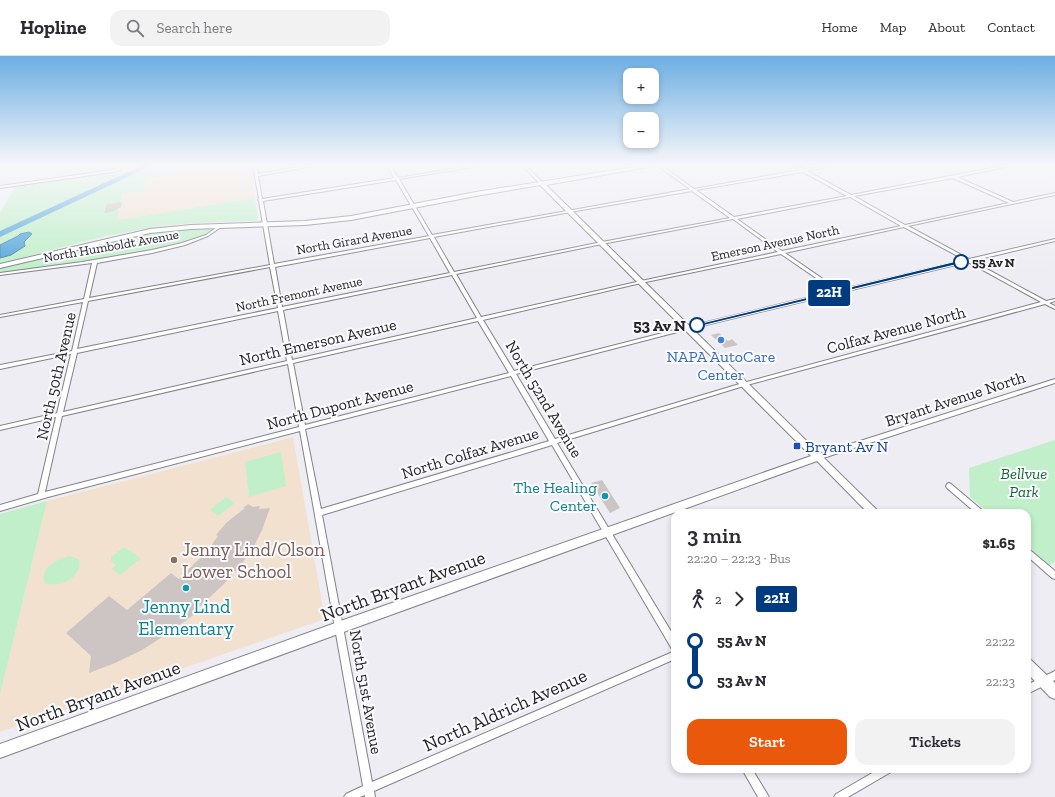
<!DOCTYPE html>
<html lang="en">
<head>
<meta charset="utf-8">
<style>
	body { margin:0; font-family:"Zilla Slab",serif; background:#f2f2f3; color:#2b2b33; height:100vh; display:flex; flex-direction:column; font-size:15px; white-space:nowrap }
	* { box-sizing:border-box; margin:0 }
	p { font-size:13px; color:#7c7c81 }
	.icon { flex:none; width:22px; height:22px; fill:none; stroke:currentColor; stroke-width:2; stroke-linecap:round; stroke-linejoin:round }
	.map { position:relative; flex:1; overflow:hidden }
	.details { position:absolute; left:671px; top:453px; width:360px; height:264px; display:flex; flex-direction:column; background:#fff; border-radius:12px; box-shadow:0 2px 6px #0003 }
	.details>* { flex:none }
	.badge { padding:0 8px; border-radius:3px; font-size:14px; line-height:26px }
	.buttons { position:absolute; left:623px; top:12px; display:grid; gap:8px }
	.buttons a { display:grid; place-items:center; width:36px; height:36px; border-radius:8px; background:#fff; box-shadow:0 2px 6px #0003; font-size:20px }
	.map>.badge { position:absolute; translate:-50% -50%; box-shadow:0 0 0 2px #fff }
	.legs { display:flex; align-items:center; gap:6px; height:44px; padding:0 16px; font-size:13px }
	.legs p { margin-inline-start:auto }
	.head { display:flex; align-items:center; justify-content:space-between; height:68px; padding:0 16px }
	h1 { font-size:22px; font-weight:600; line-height:30px }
	.primary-button { display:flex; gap:8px; margin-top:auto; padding:8px 16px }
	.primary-button a { flex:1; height:46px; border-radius:12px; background:#ea580c; color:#fff; font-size:16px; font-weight:600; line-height:46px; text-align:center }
	.primary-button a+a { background:#f2f2f3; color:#2b2b33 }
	ul { padding:0 16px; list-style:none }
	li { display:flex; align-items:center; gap:14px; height:40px; font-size:15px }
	li i { display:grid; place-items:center; width:6px; height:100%; margin:0 5px; background:currentColor }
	li i::after { content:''; width:10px; height:10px; margin:-5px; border:3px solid; border-radius:50%; background:#fff }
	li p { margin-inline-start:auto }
	li:first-child i { background:linear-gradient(#0000 50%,currentColor 0) }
	li:last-child i { background:linear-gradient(currentColor 50%,#0000 0) }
	header { display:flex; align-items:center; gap:24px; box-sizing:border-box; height:56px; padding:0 20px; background:#fff; border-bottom:1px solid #e1e1e2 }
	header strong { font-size:19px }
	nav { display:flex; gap:22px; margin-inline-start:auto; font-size:14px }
	.search { width:280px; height:36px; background:#f2f2f3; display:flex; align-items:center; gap:10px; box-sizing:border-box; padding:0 14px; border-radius:12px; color:#7c7c81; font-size:15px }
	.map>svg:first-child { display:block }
	.education { fill:#f3e1d0 }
	.green { fill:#c0efc9 }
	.water { fill:#52a6da; stroke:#447fa4 }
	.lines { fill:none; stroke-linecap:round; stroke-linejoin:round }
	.river { fill:#52a6da; fill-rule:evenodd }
	.building { fill:#cdc5c4 }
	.street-casing { stroke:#828288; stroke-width:2 }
	.secondary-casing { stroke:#828288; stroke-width:2 }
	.street { fill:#fff; fill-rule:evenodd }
	.secondary { fill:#fff; fill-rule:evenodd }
	.line-1 { fill:#003b80; stroke:#fff }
	.stop-1-dot { fill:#fff; stroke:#003b80; stroke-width:2 }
	.shop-dot { fill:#3f7fe0; stroke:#fbfbff; stroke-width:1.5 }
	.transit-dot { fill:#1a4fb4; stroke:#fbfbff; stroke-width:1.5 }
	.culture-dot { fill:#0f9aa8; stroke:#fbfbff; stroke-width:1.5 }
	.education-dot { fill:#8d6e63; stroke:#fbfbff; stroke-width:1.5 }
	.labels { text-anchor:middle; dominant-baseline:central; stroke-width:4; stroke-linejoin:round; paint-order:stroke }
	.far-street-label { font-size:13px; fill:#252527; stroke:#fbfbff }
	.far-stop-label { font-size:13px; font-weight:bold; fill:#252527; stroke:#fbfbff; text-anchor:start }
	.stop-label { font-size:16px; font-weight:bold; fill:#252527; stroke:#fbfbff; text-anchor:end }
	.street-label { font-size:16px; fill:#252527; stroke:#fbfbff }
	.shop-label { font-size:16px; fill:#366cbe; stroke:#fbfbff }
	.transit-label { font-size:16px; fill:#164399; stroke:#fbfbff; text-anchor:start }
	.park-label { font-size:16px; font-style:italic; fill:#146833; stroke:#fbfbff }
	.culture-label { font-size:16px; fill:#0d838f; stroke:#fbfbff; text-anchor:end }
	.near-education-label { font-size:19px; fill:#785e54; stroke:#fbfbff; text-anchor:start }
	.near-street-label { font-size:19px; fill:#252527; stroke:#fbfbff }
	.near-culture-label { font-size:19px; fill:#0d838f; stroke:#fbfbff }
</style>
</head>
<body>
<header>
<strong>Hopline</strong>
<div class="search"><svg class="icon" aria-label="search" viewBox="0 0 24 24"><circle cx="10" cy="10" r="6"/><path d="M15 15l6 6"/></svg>Search here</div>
<nav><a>Home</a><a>Map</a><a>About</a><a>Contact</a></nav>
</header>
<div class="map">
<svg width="1055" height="741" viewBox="0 0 1055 741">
	<rect width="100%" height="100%" fill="#eeedf4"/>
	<g class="education">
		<polygon points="177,110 249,110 255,142 117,164 122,138 143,135 146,123 176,118"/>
		<polygon points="293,381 325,563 0,676 0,639 47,445"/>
	</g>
	<g class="green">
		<path d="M125,110H177L176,118L146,123L144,135L122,138L117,164L255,142L258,163L255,165C222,166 190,166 157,171C104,178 52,195 0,207V157L15,130L114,116L124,113Z"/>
		<path d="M213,171L214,173C190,188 165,191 139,196C93,205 46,211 0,217V212L147,177Z"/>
		<polygon points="1055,384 1055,506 1049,509 1027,490 1027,457 989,457 970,441 969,412"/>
		<polygon points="281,396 286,430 249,441 245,406"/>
		<polygon points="226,441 235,447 218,460 210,454"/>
		<polygon points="47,445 0,639 0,458"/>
		<polygon points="124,491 141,502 120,519 112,513 116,509 111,505 111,501"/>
		<path d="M69,500L79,503C84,520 59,533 45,527C38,513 57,503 69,500Z"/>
	</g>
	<polygon class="water" points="29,176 32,178 24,186 25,190 11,199 0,202 0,189 18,180 20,178"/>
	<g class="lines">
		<polygon class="river" points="141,110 151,110 0,181 0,175"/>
	</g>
	<g class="building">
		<polygon points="122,146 121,151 114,155 104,157 107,148"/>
		<polygon points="719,277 728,285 732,283 738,289 725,292 711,279"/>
		<polygon points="602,424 620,452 610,457 591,427"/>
		<polygon points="248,448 253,451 260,450 259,453 270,452 262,474 253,492 240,510 224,528 198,552 200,554 170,576 142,594 115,607 89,617 91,600 66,577 109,540 127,554 171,517 179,523 208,494 218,480 216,479 226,467 245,452 243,452"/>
	</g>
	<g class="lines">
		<defs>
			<g id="street">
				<polygon points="119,110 122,110 120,114 113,116 0,132 0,130 112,114 118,112"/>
				<path d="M253,110H257L258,118L303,110H313L258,120L262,143L394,122L388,110H391L398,122L469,110H479L399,123L432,179L690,133L658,110H662L694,133L800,114L794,110C798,110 802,113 806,113C815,113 823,110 832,110L807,115L851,139L1002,110H1010L957,121L1013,146L1055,137V139L908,170L969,203L1055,183V185L972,205L1046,245L1055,243V245L1049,247L1055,250V253L1045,248L747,329L557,387L675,582V594L672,593L552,389L322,459L372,726L675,595V603L374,735L375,741H365V739L360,741H344L346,738L363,730L300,375L48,441L0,455V449L38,438L56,361L0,374V370L57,357L71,298L0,313V309L72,295L83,246L0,261V259L84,243L92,207L0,219V217L82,206L152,194L182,187L206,179L220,169L222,170L221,171L208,180L185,189L152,197L97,207L89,242L270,209L259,145L258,144L259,143ZM803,116L847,140L734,161L696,134ZM953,122L1009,147L905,169L854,140ZM396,124L429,180L274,208L263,145ZM692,135L730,162L602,186L454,216L434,181L570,156ZM850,141L901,170L782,195L737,163ZM733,163L778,196L641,225L481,261L456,218L602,188ZM904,171L965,204L839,234L785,197ZM430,182L450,217L282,251L275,211ZM781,198L835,235L686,271L514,315L483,264L641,227ZM968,206L1041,246L743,327L555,383L516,318L689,273ZM270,211L278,252L77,293L88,245ZM452,219L477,262L292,304L283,254ZM278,255L287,305L63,356L77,297ZM478,265L509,317L305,369L293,307ZM288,308L299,371L45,436L62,360ZM511,320L549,385L321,453L305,373Z"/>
				<polygon points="523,110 526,110 543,127 543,129 541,129"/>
				<polygon points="1055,323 1055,327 820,403 816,403 815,401 816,399"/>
				<polygon points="949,427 951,428 983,455 984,457 976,457 947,432 946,430 947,428"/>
				<polygon points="1027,493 1030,494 1055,515 1055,523 1052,522 1027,500"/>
				<polygon points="1055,615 1055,624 1027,638 1027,629"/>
				<polygon points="742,713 752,713 769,741 758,741"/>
				<polygon points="879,713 893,713 891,716 848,741 834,741 836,738"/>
			</g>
			<g id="secondary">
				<polygon points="640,110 654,110 546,129 880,457 868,457 817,405 349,574 0,702 0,688 349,562 811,400 540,129 476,140 351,164 305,169 191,173 150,177 0,212 0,208 150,173 191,169 305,165 351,160 476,136"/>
				<polygon points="1027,602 1031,604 1055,627 1055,643 1050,641 1027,617"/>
			</g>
		</defs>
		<use href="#street" class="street-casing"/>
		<use href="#secondary" class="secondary-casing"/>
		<use href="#street" class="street"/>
		<use href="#secondary" class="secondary"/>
	</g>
	<linearGradient id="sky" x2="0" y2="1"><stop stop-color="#6caee2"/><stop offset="0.51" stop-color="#f7f7fa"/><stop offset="1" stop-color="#f7f7fa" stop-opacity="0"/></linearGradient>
	<rect width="1055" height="214" fill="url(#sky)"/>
	<polygon class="line-1" points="961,204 963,205 963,207 697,271 694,269"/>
	<g class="stop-1-dot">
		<circle cx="961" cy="206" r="7"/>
		<circle cx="697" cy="269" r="7"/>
	</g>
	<circle class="shop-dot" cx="721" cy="284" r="4"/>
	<rect class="transit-dot" x="793" y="386" width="8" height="8" rx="2"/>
	<g class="culture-dot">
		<circle cx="605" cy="440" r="4"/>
		<circle cx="186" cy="532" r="4"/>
	</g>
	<circle class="education-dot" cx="174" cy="504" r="4"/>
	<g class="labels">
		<g class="far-street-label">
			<text transform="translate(354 184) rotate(-10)">North Girard Avenue</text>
			<text transform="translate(775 187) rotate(-12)">Emerson Avenue North</text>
			<text transform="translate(111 190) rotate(-10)">North Humboldt Avenue</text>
			<text transform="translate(299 238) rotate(-12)">North Fremont Avenue</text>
		</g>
		<g class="far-stop-label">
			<text x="972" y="206">55 Av N</text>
		</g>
		<g class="stop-label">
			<text x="686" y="269">53 Av N</text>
		</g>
		<g class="street-label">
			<text transform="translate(896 274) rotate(-15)">Colfax Avenue North</text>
			<text transform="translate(318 286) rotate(-13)">North Emerson Avenue</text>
			<text transform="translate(56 320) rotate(-77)">North 50th Avenue</text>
			<text transform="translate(544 343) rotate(59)">North 52nd Avenue</text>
			<text transform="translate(955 343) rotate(-18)">Bryant Avenue North</text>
			<text transform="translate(340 349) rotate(-15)">North Dupont Avenue</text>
			<text transform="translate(470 397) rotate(-17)">North Colfax Avenue</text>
			<text transform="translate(366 636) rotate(80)">North 51st Avenue</text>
		</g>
		<g class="shop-label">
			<text x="721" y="300">NAPA AutoCare<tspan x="721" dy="18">Center</tspan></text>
		</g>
		<g class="transit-label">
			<text x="805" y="390">Bryant Av N</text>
		</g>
		<g class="park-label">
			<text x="1024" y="417">Bellvue<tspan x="1024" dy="18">Park</tspan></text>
		</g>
		<g class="culture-label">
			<text x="597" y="431">The Healing<tspan x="597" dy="18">Center</tspan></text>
		</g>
		<g class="near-education-label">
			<text x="182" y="493">Jenny Lind/Olson<tspan x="182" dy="22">Lower School</tspan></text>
		</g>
		<g class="near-street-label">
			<text transform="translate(403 530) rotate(-20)">North Bryant Avenue</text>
			<text transform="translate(98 640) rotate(-20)">North Bryant Avenue</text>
			<text transform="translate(505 654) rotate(-24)">North Aldrich Avenue</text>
		</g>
		<g class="near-culture-label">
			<text x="186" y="550">Jenny Lind<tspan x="186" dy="22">Elementary</tspan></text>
		</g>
	</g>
</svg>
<div class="buttons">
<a>+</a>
<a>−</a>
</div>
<b class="badge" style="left:829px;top:237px;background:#003b80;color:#fff">22H</b>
<section class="details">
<div class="head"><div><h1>3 min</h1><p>22:20 – 22:23 · Bus</p></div><b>$1.65</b></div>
<div class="legs"><svg class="icon" aria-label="walk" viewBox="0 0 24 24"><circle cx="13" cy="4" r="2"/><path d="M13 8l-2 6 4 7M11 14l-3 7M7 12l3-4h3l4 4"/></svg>2<svg class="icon" aria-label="forward" viewBox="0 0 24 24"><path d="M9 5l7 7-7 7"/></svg><b class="badge" style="background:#003b80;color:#fff">22H</b></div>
<ul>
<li><i style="color:#003b80"></i><b>55 Av N</b><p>22:22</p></li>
<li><i style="color:#003b80"></i><b>53 Av N</b><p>22:23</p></li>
</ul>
<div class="primary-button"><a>Start</a><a>Tickets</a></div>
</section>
</div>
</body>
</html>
